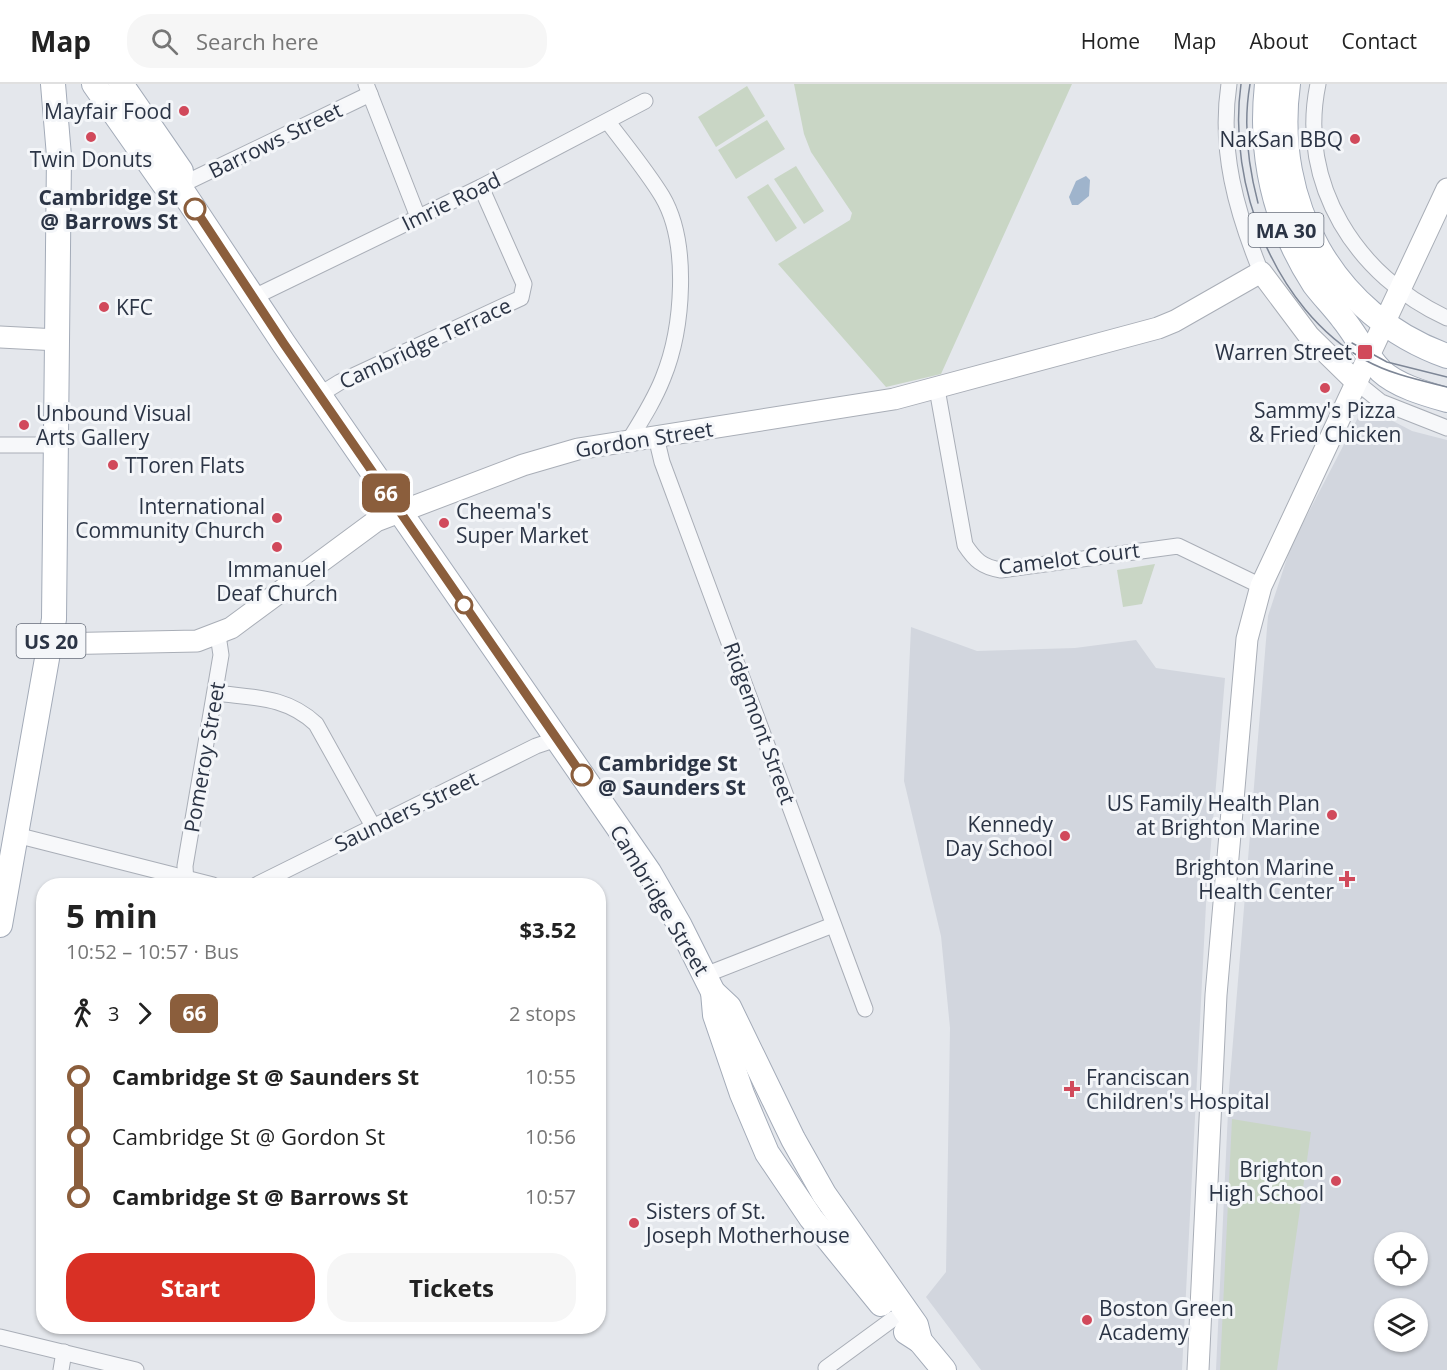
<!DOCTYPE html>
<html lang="en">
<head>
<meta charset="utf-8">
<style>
	body { margin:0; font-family:"Open Sans",sans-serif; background:#f6f6f6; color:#222; height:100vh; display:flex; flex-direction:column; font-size:22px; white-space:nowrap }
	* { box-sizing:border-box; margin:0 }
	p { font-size:20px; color:#767676 }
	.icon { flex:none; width:33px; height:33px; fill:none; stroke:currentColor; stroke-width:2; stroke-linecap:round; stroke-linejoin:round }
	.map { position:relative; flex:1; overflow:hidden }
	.side { position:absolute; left:36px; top:794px; width:570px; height:456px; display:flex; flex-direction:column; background:#fff; border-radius:24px; box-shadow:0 2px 4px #0004 }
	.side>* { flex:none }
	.badge { padding:0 12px; border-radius:9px; font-size:21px; line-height:39px }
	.controls { position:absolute; left:1374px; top:1148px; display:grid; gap:12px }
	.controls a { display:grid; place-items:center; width:54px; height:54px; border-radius:50%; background:#fff; box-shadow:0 2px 4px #0004; font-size:30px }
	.map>.badge { position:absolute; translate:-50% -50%; box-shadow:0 0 0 3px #fff }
	.legs { display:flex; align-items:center; gap:9px; height:66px; padding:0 30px; font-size:20px }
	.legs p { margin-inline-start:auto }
	.head { display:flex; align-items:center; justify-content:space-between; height:102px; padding:0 30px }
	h1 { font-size:33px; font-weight:700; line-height:45px }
	.action { display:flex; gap:12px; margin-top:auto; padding:12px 30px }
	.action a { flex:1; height:69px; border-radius:24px; background:#d93025; color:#fff; font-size:24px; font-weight:700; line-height:69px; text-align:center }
	.action a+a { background:#f6f6f6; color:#222 }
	ul { padding:0 30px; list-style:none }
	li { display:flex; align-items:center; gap:21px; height:60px; font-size:22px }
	li i { display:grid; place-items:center; width:9px; height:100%; margin:0 8px; background:currentColor }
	li i::after { content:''; width:15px; height:15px; margin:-8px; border:4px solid; border-radius:50%; background:#fff }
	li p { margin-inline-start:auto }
	li:first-child i { background:linear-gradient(#0000 50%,currentColor 0) }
	li:last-child i { background:linear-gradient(currentColor 50%,#0000 0) }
	header { display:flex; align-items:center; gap:36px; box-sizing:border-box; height:84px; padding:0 30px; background:#fff; border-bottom:2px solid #e0e0e0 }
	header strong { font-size:28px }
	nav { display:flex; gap:33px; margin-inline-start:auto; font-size:21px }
	.search { width:420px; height:54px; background:#f6f6f6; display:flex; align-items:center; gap:15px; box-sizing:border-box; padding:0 21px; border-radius:24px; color:#767676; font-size:22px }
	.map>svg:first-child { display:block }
	.built { fill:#d2d6de; fill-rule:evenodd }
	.green { fill:#c9d6c5 }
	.water { fill:#9fb4cc }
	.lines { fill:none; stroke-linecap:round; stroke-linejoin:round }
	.street-casing { stroke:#a9aeb7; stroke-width:17 }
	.secondary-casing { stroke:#a9aeb7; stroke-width:23 }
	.primary-casing { stroke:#a3abb8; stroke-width:26 }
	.street { stroke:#f7f8fa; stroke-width:15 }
	.secondary { stroke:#fff; stroke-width:21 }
	.primary { stroke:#fff; stroke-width:24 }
	.tram { stroke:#7d8696; stroke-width:1.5 }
	.line-1-casing { stroke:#fff; stroke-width:14 }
	.line-1 { stroke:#8b5e3c; stroke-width:9 }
	.poi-dot { fill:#d1495b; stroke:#f4f6f9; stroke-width:2 }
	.stop-1-dot { fill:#fff; stroke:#8b5e3c; stroke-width:3 }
	.labels { text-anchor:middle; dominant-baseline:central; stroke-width:6; stroke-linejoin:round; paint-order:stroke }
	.shield { fill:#f4f6f9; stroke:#676e7b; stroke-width:1.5 }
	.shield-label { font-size:20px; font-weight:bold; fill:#2b3445 }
	.poi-label { font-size:21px; fill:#2b3445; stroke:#f4f6f9; text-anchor:end }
	.street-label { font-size:21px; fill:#2b3445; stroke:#f4f6f9 }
	.stop-label { font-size:21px; font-weight:bold; fill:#2b3445; stroke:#f4f6f9; text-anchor:end }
</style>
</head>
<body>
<header>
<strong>Map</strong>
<div class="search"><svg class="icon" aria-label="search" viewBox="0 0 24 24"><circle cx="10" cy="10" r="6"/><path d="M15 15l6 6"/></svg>Search here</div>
<nav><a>Home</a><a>Map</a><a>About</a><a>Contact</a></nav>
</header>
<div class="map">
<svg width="1447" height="1286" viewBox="0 0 1447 1286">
	<rect width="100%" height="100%" fill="#e4e7ec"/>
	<g class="built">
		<path d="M1364,322L1412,347L1447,356V1286H1216L1229,1006L1268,532L1291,462ZM1384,1158H1418V1191H1384ZM1384,1224H1418V1257H1384Z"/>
		<polygon points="911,543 977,567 1075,564 1136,556 1156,584 1225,594 1206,820 1182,1286 981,1286 926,1213 946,1188 950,944 941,852 904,697"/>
	</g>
	<g class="green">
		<polygon points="794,0 1072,0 941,290 886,303 778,180 850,136 852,129 811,68 804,50"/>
		<polygon points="747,2 765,32 716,63 698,33"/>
		<polygon points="767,36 785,65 736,95 718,66"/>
		<polygon points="796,82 824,127 804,140 774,95"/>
		<polygon points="768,100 797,144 776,158 747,113"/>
		<polygon points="1155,480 1142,520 1123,523 1117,486"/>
		<polygon points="1232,1035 1311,1048 1277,1286 1220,1286"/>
	</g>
	<polygon class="water" points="1086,92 1090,96 1089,112 1078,121 1072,121 1069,113 1076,97"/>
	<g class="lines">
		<defs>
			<g id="street">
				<polyline points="366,0 418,133"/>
				<path d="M1229,0C1219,66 1236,127 1261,188"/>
				<path d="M1318,0C1297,100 1357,193 1447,234"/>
				<path d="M608,38C626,62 646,86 662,112C690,159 683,245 663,294C654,317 641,337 628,358"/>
				<polyline points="179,102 370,10"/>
				<polyline points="254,213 481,103 645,17"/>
				<polyline points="1355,297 1381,318 1447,344"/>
				<path d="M937,305L965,461C975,476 982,483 1001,486L1178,462L1261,502"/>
				<polyline points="319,311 340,298 521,214 524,200 481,103"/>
				<polyline points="656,353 662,378 865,925"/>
				<polyline points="0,361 57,361"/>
				<path d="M216,609C254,614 286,612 316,640L374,744"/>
				<polyline points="16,751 213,801"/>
				<polyline points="186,801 185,782 221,571 218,551"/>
				<polyline points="256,801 536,662 557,655"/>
				<polyline points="705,891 833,841"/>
				<polyline points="0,1253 136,1286"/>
				<polyline points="826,1284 893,1235"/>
				<polyline points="61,1286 64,1268"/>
			</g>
			<g id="secondary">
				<polyline points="0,253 58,256"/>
				<polyline points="51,560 197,557 231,544 376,437 523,381 578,365 894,315 1158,244 1175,237 1261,188 1309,252 1355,297"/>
				<polyline points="1198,1286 1216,911 1247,555 1261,502 1447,105"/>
			</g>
			<g id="primary">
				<polyline points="94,0 164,100 179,102"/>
				<polyline points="121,0 181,87 179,102 284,260 649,788 680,842 713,908 729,923 793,1055 824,1110 916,1241 920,1257"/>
				<path d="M1267,0C1259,73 1274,138 1314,200C1323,212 1334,223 1343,235C1356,251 1366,272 1381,287C1397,302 1426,310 1447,316"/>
				<path d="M1288,0C1272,118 1332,231 1447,272"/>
				<polyline points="0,841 54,535 59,72 53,0"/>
				<polyline points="713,908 715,931 742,1010 767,1069 811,1134 881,1220"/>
				<polyline points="906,1248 920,1257 944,1286"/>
			</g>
		</defs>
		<use href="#street" class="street-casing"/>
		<use href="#secondary" class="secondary-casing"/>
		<use href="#primary" class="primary-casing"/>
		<use href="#street" class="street"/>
		<use href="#secondary" class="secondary"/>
		<use href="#primary" class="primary"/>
		<g class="tram">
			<path d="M1241,0C1227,100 1274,225 1365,276C1390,290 1419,296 1447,303"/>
			<path d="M1250,0C1243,40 1248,81 1258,119"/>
			<polyline points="1352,259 1387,278 1447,293"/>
		</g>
	</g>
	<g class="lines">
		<defs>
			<polyline id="line-1" points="195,125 284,260 582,691"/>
		</defs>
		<use href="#line-1" class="line-1-casing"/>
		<use href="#line-1" class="line-1"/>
	</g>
	<g class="poi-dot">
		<circle cx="184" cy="27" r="6"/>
		<circle cx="91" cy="53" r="6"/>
		<circle cx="1355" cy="55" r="6"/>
		<circle cx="104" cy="223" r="6"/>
		<rect x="1357" y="260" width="16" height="16" rx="3"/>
		<circle cx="1325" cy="304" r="6"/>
		<circle cx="24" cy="341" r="6"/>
		<circle cx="113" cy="381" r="6"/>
		<circle cx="277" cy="434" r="6"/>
		<circle cx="444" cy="439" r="6"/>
		<circle cx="277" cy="463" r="6"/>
		<circle cx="1332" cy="731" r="6"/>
		<circle cx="1065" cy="752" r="6"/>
		<path d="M1344 786h6v6h6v6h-6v6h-6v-6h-6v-6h6z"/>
		<path d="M1069 996h6v6h6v6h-6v6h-6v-6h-6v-6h6z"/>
		<circle cx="1336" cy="1097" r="6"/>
		<circle cx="634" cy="1139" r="6"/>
		<circle cx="1087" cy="1236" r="6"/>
	</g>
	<g class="stop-1-dot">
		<circle cx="195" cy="125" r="10"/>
		<circle cx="464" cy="521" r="8"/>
		<circle cx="582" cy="691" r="10"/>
	</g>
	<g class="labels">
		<g class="shield">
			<rect x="1248.5" y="129" width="75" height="34" rx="4.5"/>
			<rect x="16.5" y="540" width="69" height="34" rx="4.5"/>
		</g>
		<g class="shield-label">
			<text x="1286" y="146">MA 30</text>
			<text x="51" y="557">US 20</text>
		</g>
		<g class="poi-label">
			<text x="172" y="27">Mayfair Food</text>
			<text x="1343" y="55">NakSan BBQ</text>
			<text x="91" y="75" text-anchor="middle">Twin Donuts</text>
			<text x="116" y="223" text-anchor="start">KFC</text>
			<text x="1352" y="268">Warren Street</text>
			<text x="1325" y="326" text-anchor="middle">Sammy's Pizza<tspan x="1325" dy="24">&amp; Fried Chicken</tspan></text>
			<text x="36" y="329" text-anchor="start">Unbound Visual<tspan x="36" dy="24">Arts Gallery</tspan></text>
			<text x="125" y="381" text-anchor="start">TToren Flats</text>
			<text x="265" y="422">International<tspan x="265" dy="24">Community Church</tspan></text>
			<text x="456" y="427" text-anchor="start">Cheema's<tspan x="456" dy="24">Super Market</tspan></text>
			<text x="277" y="485" text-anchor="middle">Immanuel<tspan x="277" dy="24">Deaf Church</tspan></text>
			<text x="1320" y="719">US Family Health Plan<tspan x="1320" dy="24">at Brighton Marine</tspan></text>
			<text x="1053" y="740">Kennedy<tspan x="1053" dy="24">Day School</tspan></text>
			<text x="1334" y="783">Brighton Marine<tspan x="1334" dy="24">Health Center</tspan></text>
			<text x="1086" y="993" text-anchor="start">Franciscan<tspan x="1086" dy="24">Children's Hospital</tspan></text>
			<text x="1324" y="1085">Brighton<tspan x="1324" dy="24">High School</tspan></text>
			<text x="646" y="1127" text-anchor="start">Sisters of St.<tspan x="646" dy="24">Joseph Motherhouse</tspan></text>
			<text x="1099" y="1224" text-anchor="start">Boston Green<tspan x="1099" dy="24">Academy</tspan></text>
		</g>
		<g class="street-label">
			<text transform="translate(275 56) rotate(-26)">Barrows Street</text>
			<text transform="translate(451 117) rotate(-26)">Imrie Road</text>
			<text transform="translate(425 259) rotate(-25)">Cambridge Terrace</text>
			<text transform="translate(644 355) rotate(-9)">Gordon Street</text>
			<text transform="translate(1069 474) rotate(-7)">Camelot Court</text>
			<text transform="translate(760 639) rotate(70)">Ridgemont Street</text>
			<text transform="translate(204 673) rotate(-80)">Pomeroy Street</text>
			<text transform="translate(406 727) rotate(-26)">Saunders Street</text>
			<text transform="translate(660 816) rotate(59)">Cambridge Street</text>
		</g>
		<g class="stop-label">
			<text x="178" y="113">Cambridge St<tspan x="178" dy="24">@ Barrows St</tspan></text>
			<text x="598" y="679" text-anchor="start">Cambridge St<tspan x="598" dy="24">@ Saunders St</tspan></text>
		</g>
	</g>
</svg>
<div class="controls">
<a><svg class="icon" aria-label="locate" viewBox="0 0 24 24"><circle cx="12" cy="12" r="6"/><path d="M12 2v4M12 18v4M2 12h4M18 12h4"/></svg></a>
<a><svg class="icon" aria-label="layers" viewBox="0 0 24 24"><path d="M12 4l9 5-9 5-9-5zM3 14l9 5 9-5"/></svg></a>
</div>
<b class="badge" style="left:386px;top:409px;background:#8b5e3c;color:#fff">66</b>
<section class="side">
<div class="head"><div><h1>5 min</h1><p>10:52 – 10:57 · Bus</p></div><b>$3.52</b></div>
<div class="legs"><svg class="icon" aria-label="walk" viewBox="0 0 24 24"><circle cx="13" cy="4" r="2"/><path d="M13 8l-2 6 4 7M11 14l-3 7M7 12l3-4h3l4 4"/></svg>3<svg class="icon" aria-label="forward" viewBox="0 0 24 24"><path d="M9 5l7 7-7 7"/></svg><b class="badge" style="background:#8b5e3c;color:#fff">66</b><p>2 stops</p></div>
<ul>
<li><i style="color:#8b5e3c"></i><b>Cambridge St @ Saunders St</b><p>10:55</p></li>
<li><i style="color:#8b5e3c"></i><span>Cambridge St @ Gordon St</span><p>10:56</p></li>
<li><i style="color:#8b5e3c"></i><b>Cambridge St @ Barrows St</b><p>10:57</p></li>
</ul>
<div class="action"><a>Start</a><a>Tickets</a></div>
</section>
</div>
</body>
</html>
